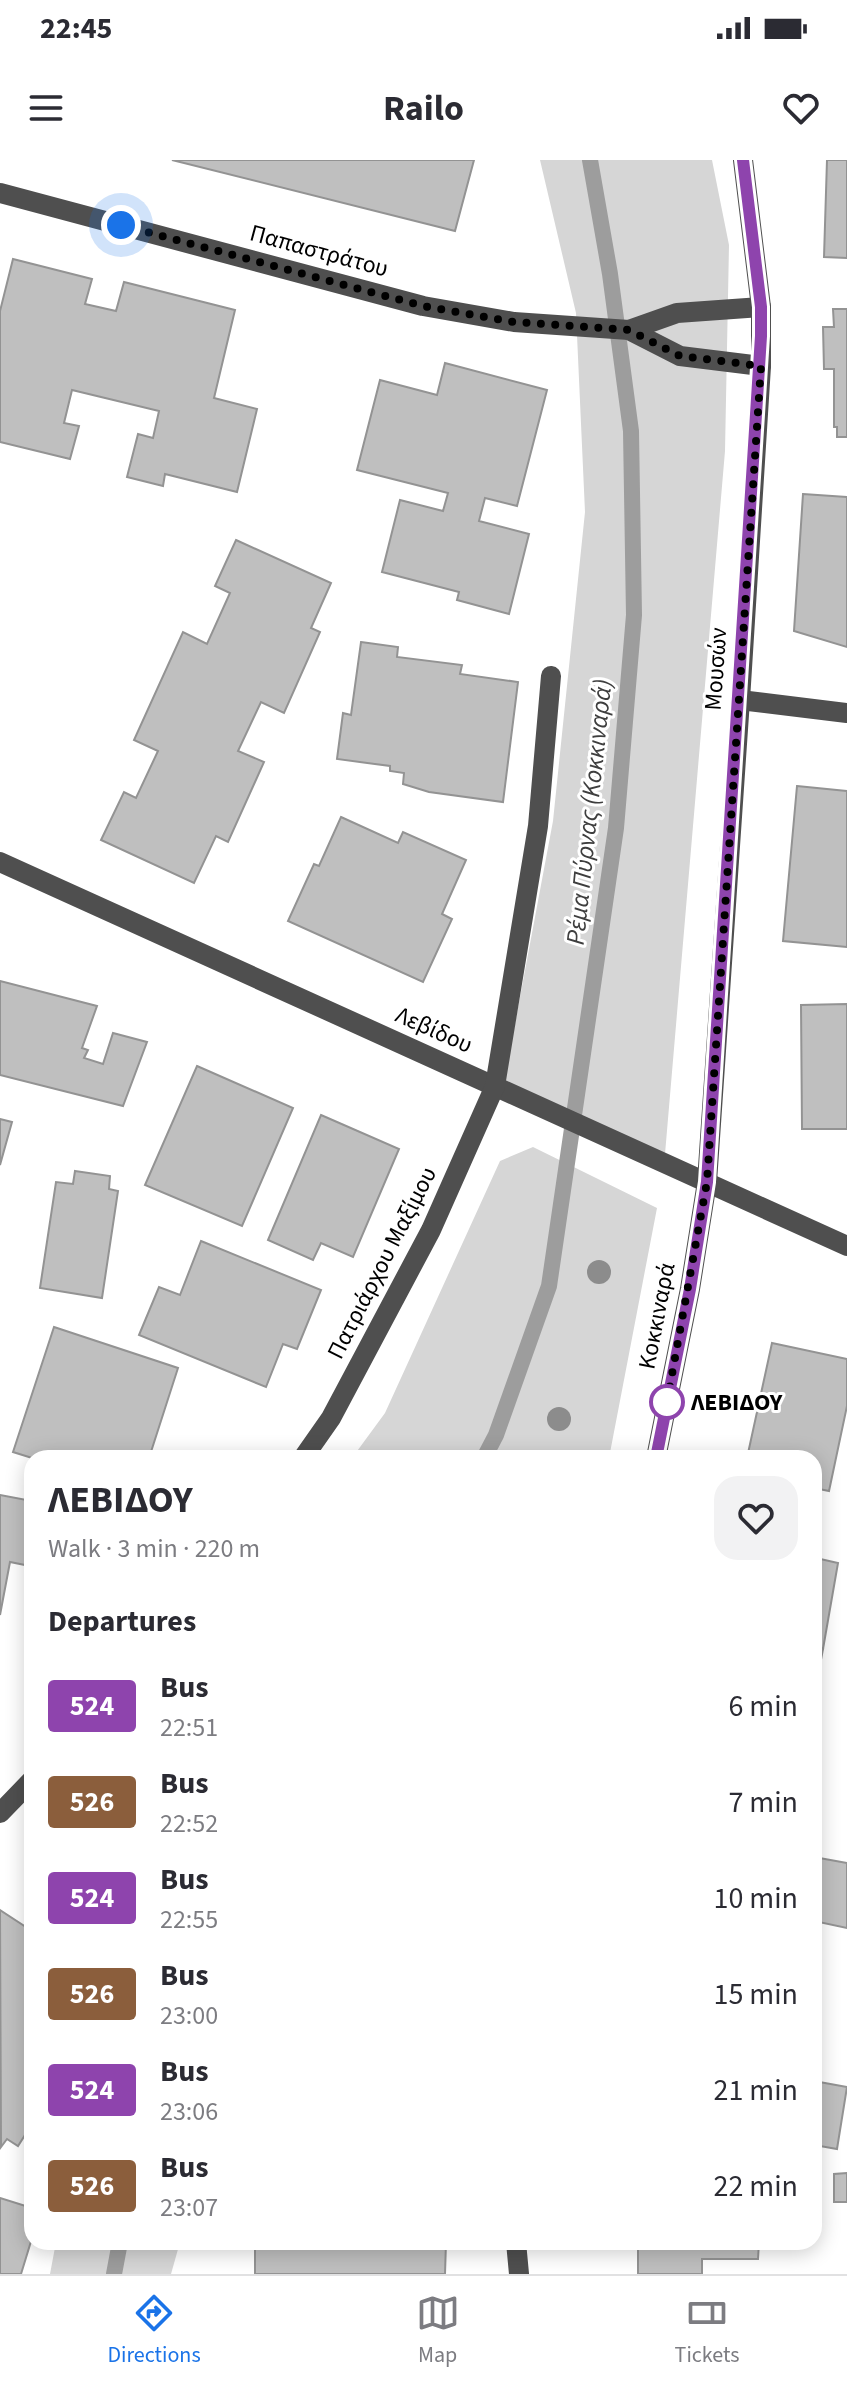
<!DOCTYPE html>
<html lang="en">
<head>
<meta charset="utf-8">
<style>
	body { margin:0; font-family:"Source Sans 3",sans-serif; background:#f2f2f3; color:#2b2b33; height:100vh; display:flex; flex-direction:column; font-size:30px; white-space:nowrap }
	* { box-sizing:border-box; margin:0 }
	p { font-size:26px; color:#7c7c81 }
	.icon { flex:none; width:44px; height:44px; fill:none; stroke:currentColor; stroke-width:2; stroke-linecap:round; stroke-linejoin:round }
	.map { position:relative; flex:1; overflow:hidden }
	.panel { position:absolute; left:24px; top:1290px; width:798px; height:800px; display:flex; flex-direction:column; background:#fff; border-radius:24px; box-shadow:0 4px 20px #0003 }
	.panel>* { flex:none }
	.badge { padding:0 16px; border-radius:6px; font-size:28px; line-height:52px }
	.you { position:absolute; width:40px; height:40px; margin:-20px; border:6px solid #fff; border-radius:50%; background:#1a73e8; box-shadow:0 0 0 12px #1a73e833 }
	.map>.badge { position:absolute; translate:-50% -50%; box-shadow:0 0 0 4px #fff }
	h2 { padding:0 24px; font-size:30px; line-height:72px }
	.round { display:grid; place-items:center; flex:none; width:84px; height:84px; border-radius:24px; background:#f2f2f3 }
	.summary { display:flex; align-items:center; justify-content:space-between; height:136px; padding:0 24px }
	h1 { font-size:38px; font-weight:700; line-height:60px }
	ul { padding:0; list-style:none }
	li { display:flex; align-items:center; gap:24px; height:96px; padding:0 24px }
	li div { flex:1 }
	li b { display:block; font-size:30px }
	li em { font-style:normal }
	li .badge { min-width:88px; font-weight:700; text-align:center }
	.status { display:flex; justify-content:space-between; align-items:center; height:56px; padding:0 40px; background:#fff; direction:ltr }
	.status svg { height:22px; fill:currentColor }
	header { display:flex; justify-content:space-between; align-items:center; height:104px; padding:0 24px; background:#fff; font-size:36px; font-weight:700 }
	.tab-bar { display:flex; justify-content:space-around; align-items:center; height:112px; border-top:2px solid #e1e1e2; background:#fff; font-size:22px; color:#7c7c81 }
	.tab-bar a { display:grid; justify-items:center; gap:4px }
	.tab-bar .on { color:#1a73e8 }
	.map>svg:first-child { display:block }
	.green { fill:#d6d6d6 }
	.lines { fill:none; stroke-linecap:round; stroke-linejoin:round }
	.stream { stroke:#9d9d9d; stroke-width:16 }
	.building { fill:#bfbfbf; stroke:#939393; stroke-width:2 }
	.minor { stroke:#4f4f4f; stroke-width:20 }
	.tree { fill:#8c8c8c }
	.line-casing { stroke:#fff; stroke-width:18 }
	.line { stroke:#8e44ad; stroke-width:12 }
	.walk { stroke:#000; stroke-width:8; stroke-dasharray:0 14.4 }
	.stop-dot { fill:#fff; stroke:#8e44ad; stroke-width:4 }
	.labels { text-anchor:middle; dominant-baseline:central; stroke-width:6; stroke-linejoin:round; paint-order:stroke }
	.street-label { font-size:24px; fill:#000; stroke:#fff }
	.stop-label { font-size:24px; font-weight:bold; fill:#000; stroke:#fff; text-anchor:start }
	.water-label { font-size:26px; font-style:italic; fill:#3e3e3e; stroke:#fff }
</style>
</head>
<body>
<div class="status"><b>22:45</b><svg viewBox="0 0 49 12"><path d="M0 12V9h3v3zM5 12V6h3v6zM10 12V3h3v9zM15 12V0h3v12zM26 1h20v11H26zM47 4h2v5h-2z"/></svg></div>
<header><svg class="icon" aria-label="menu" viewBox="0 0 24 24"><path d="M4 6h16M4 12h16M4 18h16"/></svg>Railo<svg class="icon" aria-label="heart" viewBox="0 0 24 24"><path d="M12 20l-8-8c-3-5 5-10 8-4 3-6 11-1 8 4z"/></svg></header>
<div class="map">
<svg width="847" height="2114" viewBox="0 0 847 2114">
	<rect width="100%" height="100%" fill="#fff"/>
	<g class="green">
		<polygon points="540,0 712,0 729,85 725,291 665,994 500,922 508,901 553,661 585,352 576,153"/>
		<polygon points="533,987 657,1048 609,1298 352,1298 385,1253 500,1001"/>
		<polygon points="56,2082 180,2082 171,2114 50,2114"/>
	</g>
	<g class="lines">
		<g class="stream">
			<polyline points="484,1298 496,1275 549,1126 616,668 634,455 631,271 610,114 590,0"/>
			<polyline points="114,2114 120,2082"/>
		</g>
	</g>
	<g class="building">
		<polygon points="172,0 474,0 455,71"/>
		<polygon points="827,0 847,0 847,98 824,97"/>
		<polygon points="13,99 92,119 85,144 116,151 124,122 235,150 214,238 257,249 237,332 165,314 163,326 127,317 138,274 153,278 159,251 72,230 64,263 79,266 70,299 0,282 0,151"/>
		<polygon points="833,149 847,149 847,277 837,277 837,267 834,267 834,209 824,209 823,167 834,167"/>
		<polygon points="445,203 547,230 517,346 485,338 479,361 529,374 509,454 457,440 459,432 382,412 400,340 443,351 448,333 357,310 380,220 437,235"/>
		<polygon points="803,334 847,337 847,487 794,471"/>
		<polygon points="236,380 331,423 311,468 320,472 284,553 261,542 238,591 264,602 228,682 216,676 194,723 101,680 124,632 136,638 158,591 134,580 183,472 207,484 230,433 215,426"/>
		<polygon points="361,482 398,487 397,497 462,505 460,514 518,522 503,642 429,632 403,624 404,613 390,611 390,606 337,599 343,553 351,555"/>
		<polygon points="797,626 847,631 847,787 783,781"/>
		<polygon points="341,657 398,683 403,672 466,700 442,754 452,759 423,822 288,761 314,704 319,706"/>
		<polygon points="0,821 97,846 82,888 88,890 84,898 103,904 113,873 147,882 123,946 0,915"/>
		<polygon points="847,844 847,969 802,969 801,845"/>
		<polygon points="197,906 293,948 242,1066 145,1025"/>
		<polygon points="321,955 399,989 353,1097 321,1083 313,1100 268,1080"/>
		<polygon points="0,959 12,962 0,1005"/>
		<polygon points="75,1011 110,1016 109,1029 118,1031 102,1138 40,1128 56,1022 73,1024"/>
		<polygon points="201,1081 321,1130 297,1189 283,1184 266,1227 139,1175 159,1127 180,1135"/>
		<polygon points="54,1167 178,1208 149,1298 32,1298 13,1292"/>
		<polygon points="772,1183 847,1199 847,1246 829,1331 814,1328 814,1298 747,1298"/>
		<polygon points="0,1335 32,1341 32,1370 25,1405 10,1402 0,1455"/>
		<polygon points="816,1398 838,1403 823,1489 814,1487"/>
		<polygon points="814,1487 823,1489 815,1532 814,1532"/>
		<polygon points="814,1697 847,1703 847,1768 814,1761"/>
		<polygon points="0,1750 32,1771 32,1964 18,1986 7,1979 1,1987"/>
		<polygon points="814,1921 847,1927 837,1989 814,1985"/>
		<polygon points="847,2013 847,2042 834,2042 834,2014"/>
		<polygon points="0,2038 32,2048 32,2078 21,2114 0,2114"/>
		<polygon points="255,2082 446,2082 445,2114 255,2114"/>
		<polygon points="638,2082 759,2082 758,2099 702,2099 702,2114 638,2114"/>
	</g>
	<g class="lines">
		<g class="minor">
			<polyline points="0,33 423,146 514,162 629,170 680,196 761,206"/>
			<polyline points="629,170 677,153 761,147"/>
			<polyline points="740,540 847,553"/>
			<polyline points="0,702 847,1086"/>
			<polyline points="303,1298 331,1258 431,1070 495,926 538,666 551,516"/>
			<polyline points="656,1298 690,1129 707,1022 740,540 761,206 761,147 743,0"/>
			<polyline points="0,1653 32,1620"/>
			<polyline points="516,2082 519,2114"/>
		</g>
	</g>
	<g class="tree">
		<circle cx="599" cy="1112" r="12"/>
		<circle cx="559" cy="1259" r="12"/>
	</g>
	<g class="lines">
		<defs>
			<polyline id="line" points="656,1298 690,1129 707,1022 761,176 761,147 743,0"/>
		</defs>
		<use href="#line" class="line-casing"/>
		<use href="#line" class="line"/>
		<polyline class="walk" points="121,65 423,146 514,162 629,170 680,196 761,206 707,1022 667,1242"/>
	</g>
	<circle class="stop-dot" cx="667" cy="1242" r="16"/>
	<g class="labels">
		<g class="street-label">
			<text transform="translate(319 91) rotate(15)">Παπαστράτου</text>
			<text transform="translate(716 509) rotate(-86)">Μουσών</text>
			<text transform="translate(434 870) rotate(24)">Λεβίδου</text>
			<text transform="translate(382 1103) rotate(-63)">Πατριάρχου Μαξίμου</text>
			<text transform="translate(657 1156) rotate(-79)">Κοκκιναρά</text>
		</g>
		<g class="stop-label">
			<text x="691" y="1242">ΛΕΒΙΔΟΥ</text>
		</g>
		<g class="water-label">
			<text transform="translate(589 652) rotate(-84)">Ρέμα Πύρνας (Κοκκιναρά)</text>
		</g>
	</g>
</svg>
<div class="you" style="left:121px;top:65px"></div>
<section class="panel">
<div class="summary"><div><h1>ΛΕΒΙΔΟΥ</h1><p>Walk · 3 min · 220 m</p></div><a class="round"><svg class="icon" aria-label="heart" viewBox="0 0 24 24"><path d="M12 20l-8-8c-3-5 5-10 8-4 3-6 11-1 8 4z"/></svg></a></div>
<h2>Departures</h2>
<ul>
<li><span class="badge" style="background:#8e44ad;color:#fff">524</span><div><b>Bus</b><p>22:51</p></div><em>6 min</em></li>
<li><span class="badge" style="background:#8b5e3c;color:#fff">526</span><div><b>Bus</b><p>22:52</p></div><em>7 min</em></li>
<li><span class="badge" style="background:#8e44ad;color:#fff">524</span><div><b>Bus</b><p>22:55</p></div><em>10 min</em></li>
<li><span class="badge" style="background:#8b5e3c;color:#fff">526</span><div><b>Bus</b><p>23:00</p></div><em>15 min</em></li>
<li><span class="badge" style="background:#8e44ad;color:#fff">524</span><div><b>Bus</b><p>23:06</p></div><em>21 min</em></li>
<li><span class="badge" style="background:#8b5e3c;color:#fff">526</span><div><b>Bus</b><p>23:07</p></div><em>22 min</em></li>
</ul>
</section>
</div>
<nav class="tab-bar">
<a class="on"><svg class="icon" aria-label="directions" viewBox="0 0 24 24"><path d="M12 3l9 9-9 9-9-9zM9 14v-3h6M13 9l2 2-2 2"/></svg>Directions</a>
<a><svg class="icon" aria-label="map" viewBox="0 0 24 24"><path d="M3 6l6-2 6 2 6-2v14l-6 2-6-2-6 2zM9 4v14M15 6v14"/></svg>Map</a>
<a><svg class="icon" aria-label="tickets" viewBox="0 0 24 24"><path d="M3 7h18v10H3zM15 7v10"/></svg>Tickets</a>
</nav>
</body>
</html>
